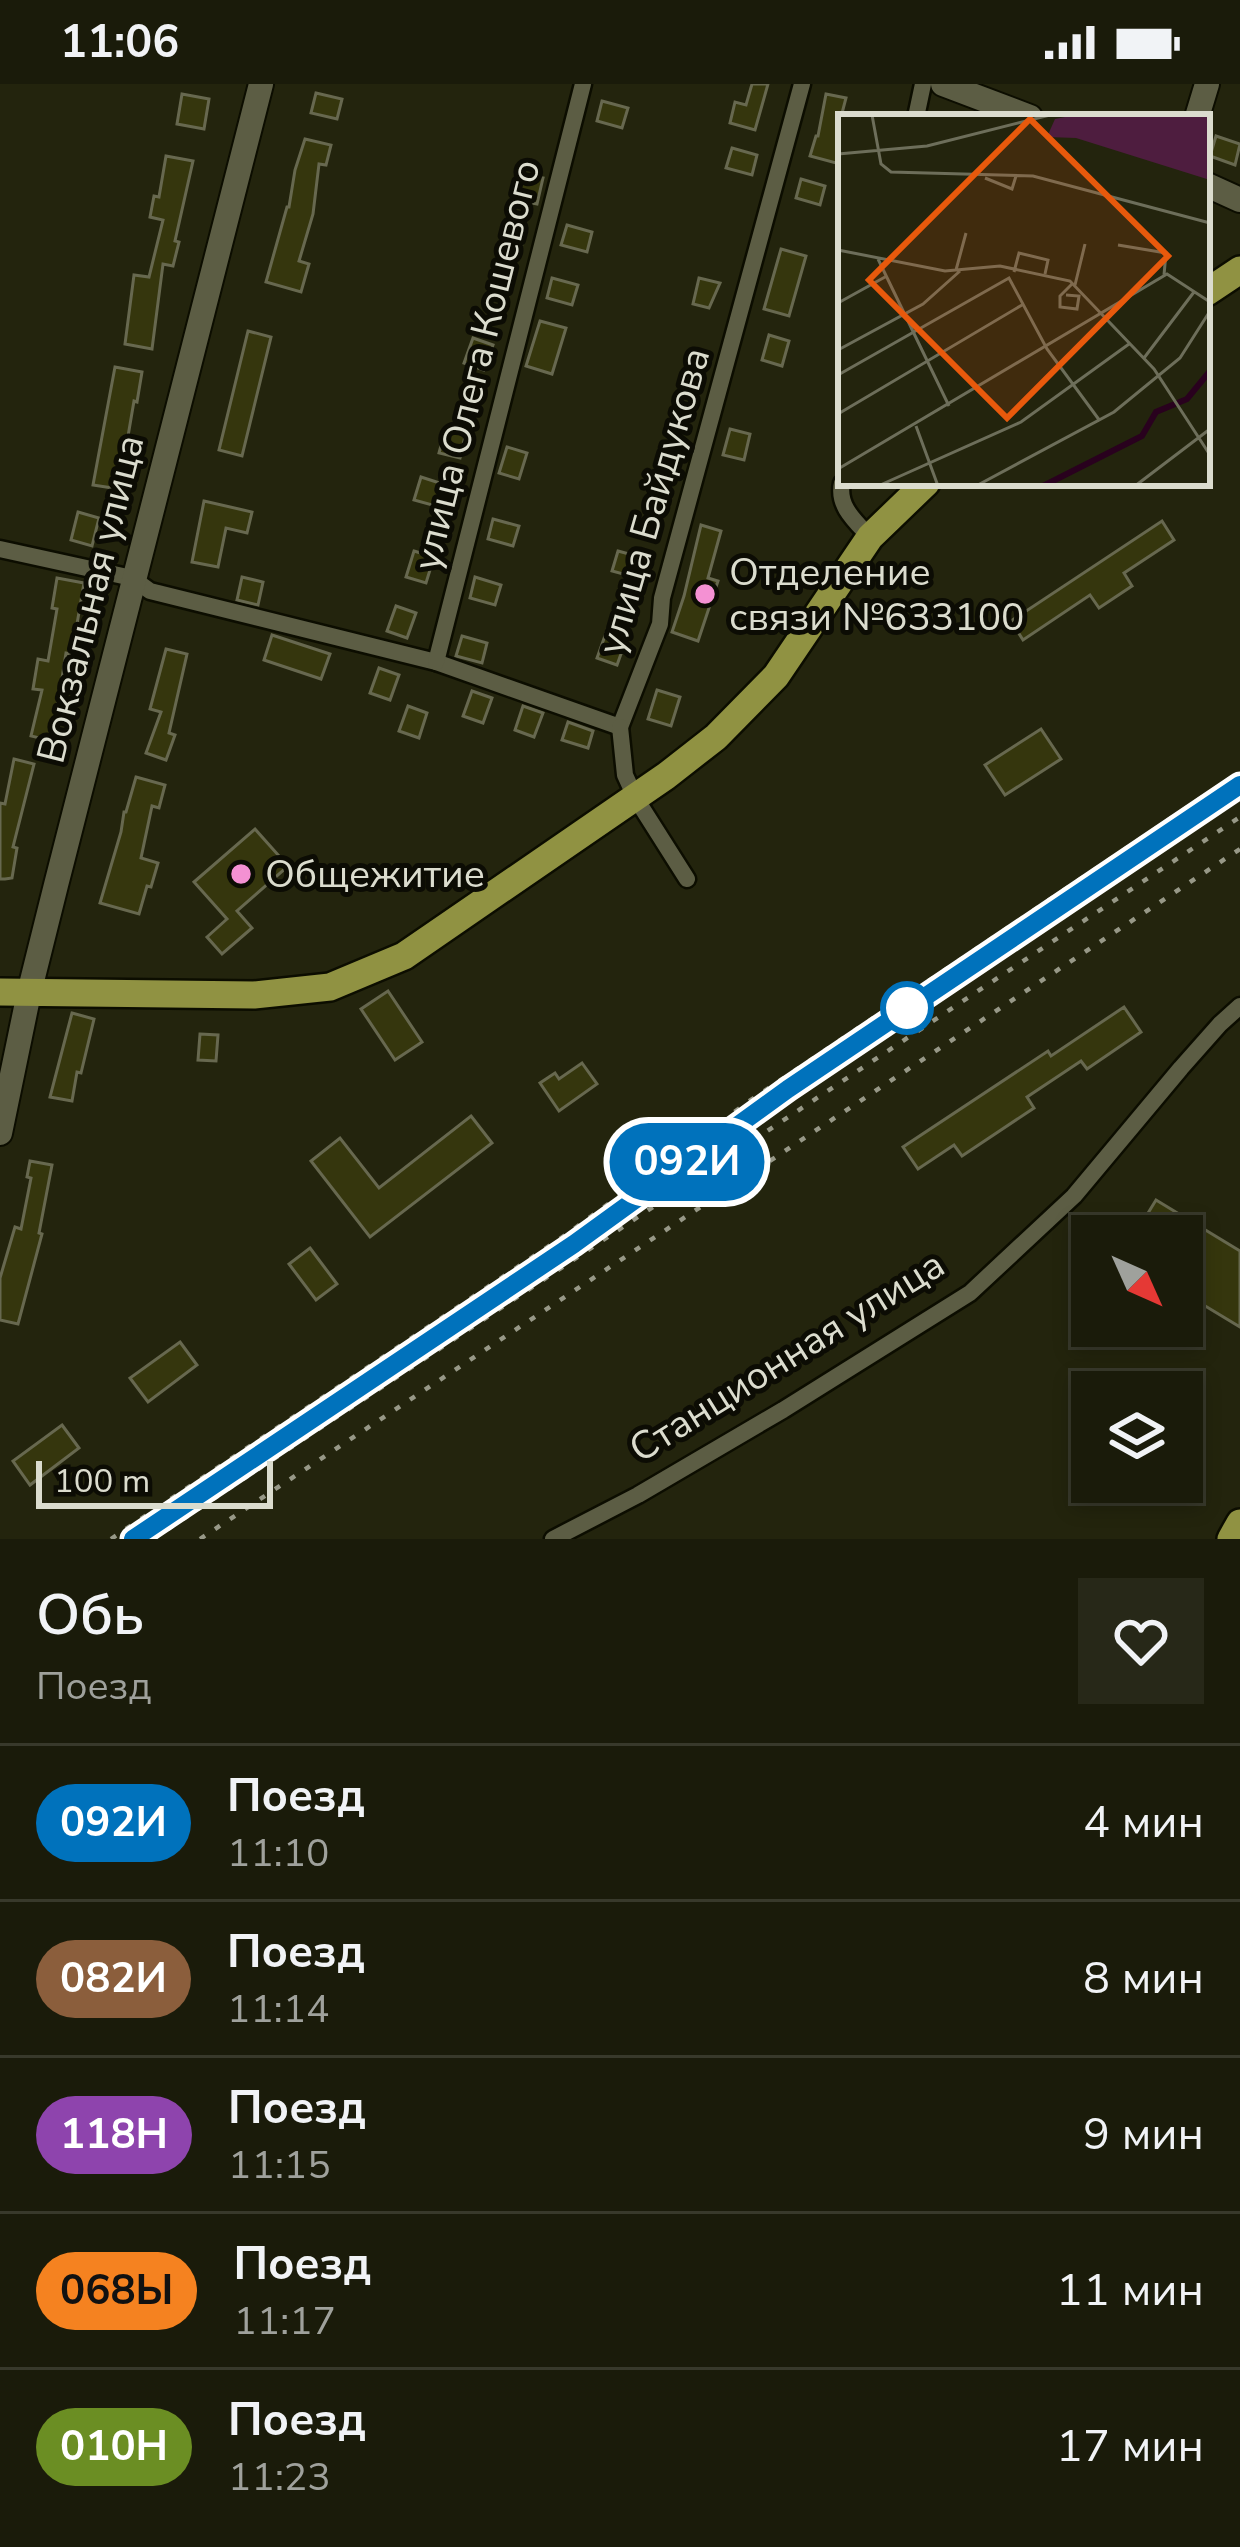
<!DOCTYPE html>
<html lang="ru">
<head>
<meta charset="utf-8">
<style>
	body { margin:0; font-family:"Nunito Sans",sans-serif; background:#272818; color:#f1f3f6; height:100vh; display:flex; flex-direction:column; font-size:45px; white-space:nowrap }
	* { box-sizing:border-box; margin:0 }
	p { font-size:39px; color:#9fa19c }
	.icon { flex:none; width:66px; height:66px; fill:none; stroke:currentColor; stroke-width:2; stroke-linecap:round; stroke-linejoin:round }
	.map { position:relative; height:1455px; overflow:hidden }
	.side { display:flex; flex-direction:column; background:#1a1b0a; flex:1 }
	.side>* { flex:none }
	.badge { padding:0 24px; border-radius:39px; font-size:42px; line-height:78px }
	.needle { width:78px; rotate:135deg }
	.controls { position:absolute; left:1071px; top:1131px; display:grid; gap:24px }
	.controls a { display:grid; place-items:center; width:132px; height:132px; border-radius:0px; background:#1a1b0a; box-shadow:0 6px 18px #0003,0 0 0 3px #38392b; font-size:60px }
	.scale { position:absolute; left:36px; bottom:30px; width:237px; box-sizing:border-box; padding-left:12px; border:6px solid #dbdcce; border-top:0; font-size:33px; line-height:42px; white-space:nowrap; color:#dbdcce; -webkit-text-stroke:9px #0c0c04; paint-order:stroke }
	.map>.badge { position:absolute; translate:-50% -50%; box-shadow:0 0 0 6px #fff }
	.round { display:grid; place-items:center; flex:none; width:126px; height:126px; border-radius:0px; background:#272818 }
	.summary { display:flex; align-items:center; justify-content:space-between; height:204px; padding:0 36px }
	h1 { font-size:57px; font-weight:600; line-height:90px }
	ul { padding:0; list-style:none }
	li { display:flex; align-items:center; gap:36px; height:156px; padding:0 36px; border-top:3px solid #38392b }
	li div { flex:1 }
	li b { display:block; font-size:45px }
	li em { font-style:normal }
	li .badge { min-width:132px; font-weight:700; text-align:center }
	.status { display:flex; justify-content:space-between; align-items:center; height:84px; padding:0 60px; background:#1a1b0a; direction:ltr }
	.status svg { height:33px; fill:currentColor }
	.map>svg:first-child { display:block }
	.building { fill:#35360d; stroke:#67684f; stroke-width:3 }
	.lines { fill:none; stroke-linecap:round; stroke-linejoin:round }
	.street-casing { stroke:#0c0d00; stroke-width:21 }
	.secondary-casing { stroke:#0c0d00; stroke-width:28 }
	.primary-casing { stroke:#0c0d00; stroke-width:32 }
	.street { stroke:#5c5d44; stroke-width:16 }
	.secondary { stroke:#5c5d44; stroke-width:24 }
	.primary { stroke:#909242; stroke-width:27 }
	.rail { stroke:#979887; stroke-width:4.5; stroke-dasharray:6 12; stroke-linecap:butt }
	.line-casing { stroke:#fff; stroke-width:27 }
	.line { stroke:#0072bc; stroke-width:18 }
	.poi-dot { fill:#f491d3; stroke:#0c0c04; stroke-width:4.5 }
	.stop-dot { fill:#fff; stroke:#0072bc; stroke-width:6 }
	.labels { text-anchor:middle; dominant-baseline:central; stroke-width:10; stroke-linejoin:round; paint-order:stroke }
	.street-label { font-size:39px; fill:#dbdcce; stroke:#0c0c04 }
	.poi-label { font-size:39px; fill:#dbdcce; stroke:#0c0c04; text-anchor:start }
	.inset-river { fill:none; stroke:#29011e; stroke-width:6 }
	.inset-road { fill:none; stroke:#6d6e5a; stroke-width:3 }
	.view { fill:#e8590c; fill-opacity:0.15; stroke:#e8590c; stroke-width:6 }
	.inset-edge { fill:none; stroke:#dbdcce; stroke-width:6 }
</style>
</head>
<body>
<div class="status"><b>11:06</b><svg viewBox="0 0 49 12"><path d="M0 12V9h3v3zM5 12V6h3v6zM10 12V3h3v9zM15 12V0h3v12zM26 1h20v11H26zM47 4h2v5h-2z"/></svg></div>
<div class="map">
<svg width="1240" height="1455" viewBox="0 0 1240 1455">
	<rect width="100%" height="100%" fill="#23240d"/>
	<g class="building">
		<polygon points="752,0 768,0 755,46 730,39 735,18 746,21"/>
		<polygon points="316,9 342,15 337,35 311,29"/>
		<polygon points="182,10 209,15 204,45 177,40"/>
		<polygon points="826,10 846,14 841,33 841,60 836,79 810,72 816,52 818,52"/>
		<polygon points="602,17 628,24 622,44 597,37"/>
		<polygon points="1216,52 1240,60 1235,81 1210,72"/>
		<polygon points="305,55 331,61 326,81 319,80 313,130 299,177 309,180 301,208 266,198 287,123 289,123 295,86"/>
		<polygon points="732,64 757,71 752,91 726,84"/>
		<polygon points="166,72 193,77 175,157 179,158 173,182 163,180 152,265 125,260 134,191 149,193 163,136 150,133 154,112 159,113"/>
		<polygon points="522,90 543,94 537,120 517,116"/>
		<polygon points="801,95 825,102 820,121 796,114"/>
		<polygon points="506,140 526,145 519,171 499,166"/>
		<polygon points="567,141 592,148 587,168 561,161"/>
		<polygon points="781,165 806,172 789,232 764,225"/>
		<polygon points="552,194 578,201 572,221 547,214"/>
		<polygon points="699,194 720,199 709,224 693,220"/>
		<polygon points="540,237 566,244 552,290 526,282"/>
		<polygon points="248,247 271,253 242,372 219,366"/>
		<polygon points="769,251 789,257 782,282 762,276"/>
		<polygon points="473,254 493,261 484,286 464,279"/>
		<polygon points="115,283 142,288 137,318 134,317 119,405 93,401"/>
		<polygon points="446,343 466,348 460,374 439,369"/>
		<polygon points="730,345 750,350 744,376 723,371"/>
		<polygon points="507,363 527,369 519,395 499,389"/>
		<polygon points="421,393 449,402 443,424 414,416"/>
		<polygon points="204,417 252,428 247,449 226,444 218,483 192,478"/>
		<polygon points="78,428 99,434 92,462 71,456"/>
		<polygon points="493,435 519,442 513,462 488,455"/>
		<polygon points="1162,437 1174,456 1124,489 1132,502 1099,524 1090,511 1023,556 1011,537"/>
		<polygon points="701,441 721,447 708,494 718,497 698,557 672,548 684,512"/>
		<polygon points="414,467 434,473 426,499 406,493"/>
		<polygon points="618,467 644,474 638,494 612,487"/>
		<polygon points="242,493 263,498 258,521 237,516"/>
		<polygon points="475,493 501,501 495,521 470,514"/>
		<polygon points="57,494 84,499 77,540 82,541 77,571 66,569 52,657 31,652 42,606 33,605 38,575 48,577 57,525 52,524"/>
		<polygon points="396,522 416,529 407,554 387,547"/>
		<polygon points="606,549 626,556 617,581 597,574"/>
		<polygon points="272,551 330,570 321,595 264,576"/>
		<polygon points="462,552 487,559 482,579 456,572"/>
		<polygon points="166,565 187,570 169,649 175,651 166,676 146,669 161,628 150,625"/>
		<polygon points="379,584 399,591 390,616 370,609"/>
		<polygon points="657,606 680,613 671,642 648,635"/>
		<polygon points="472,607 492,614 483,639 463,632"/>
		<polygon points="408,622 427,629 419,654 399,647"/>
		<polygon points="523,622 543,629 534,653 515,646"/>
		<polygon points="568,638 593,647 588,664 562,656"/>
		<polygon points="1041,645 1061,675 1005,711 985,681"/>
		<polygon points="14,675 34,680 13,763 17,764 12,794 5,795 0,795 0,719 5,720"/>
		<polygon points="136,693 165,701 159,724 152,722 141,774 158,779 151,803 147,802 139,830 100,819 121,748 124,728 126,728"/>
		<polygon points="255,745 288,782 237,827 252,844 222,870 207,853 227,835 194,798"/>
		<polygon points="388,907 422,958 395,976 361,925"/>
		<polygon points="1124,923 1141,948 1087,985 1081,977 1027,1013 1034,1024 962,1072 954,1061 918,1085 903,1063 1048,967 1051,972"/>
		<polygon points="72,929 94,935 81,989 77,988 72,1017 50,1013"/>
		<polygon points="200,950 218,951 216,977 198,976"/>
		<polygon points="582,979 597,1000 559,1027 540,999 555,989 559,995"/>
		<polygon points="471,1032 492,1059 370,1153 311,1077 340,1054 379,1104"/>
		<polygon points="30,1077 52,1081 39,1149 42,1150 18,1240 0,1236 0,1194 15,1143 21,1145 31,1094 27,1093"/>
		<polygon points="1156,1116 1240,1167 1240,1243 1182,1208 1182,1152 1134,1152"/>
		<polygon points="310,1164 337,1200 316,1216 289,1180"/>
		<polygon points="180,1258 197,1281 148,1318 130,1294"/>
		<polygon points="62,1341 79,1364 30,1401 13,1377"/>
	</g>
	<g class="lines">
		<defs>
			<g id="street">
				<polyline points="916,33 923,0"/>
				<path d="M842,399C837,422 855,437 870,453"/>
				<polyline points="0,465 132,494 150,507 436,578 620,643 660,540 662,514 802,0"/>
				<polyline points="436,578 583,0"/>
				<polyline points="620,643 625,691 635,713 687,795"/>
				<polyline points="553,1455 638,1411 783,1326 970,1209 1074,1112 1181,984 1220,940 1240,922"/>
			</g>
			<g id="secondary">
				<polyline points="943,0 1030,33"/>
				<polyline points="1197,33 1207,0"/>
				<polyline points="1207,101 1240,116"/>
				<polyline points="0,1049 29,909 56,801 261,0"/>
			</g>
			<g id="primary">
				<polyline points="1207,208 1240,186"/>
				<polyline points="0,908 254,911 330,903 404,872 666,692 716,653 776,592 870,453 926,399"/>
				<polyline points="1231,1455 1240,1439"/>
			</g>
		</defs>
		<use href="#street" class="street-casing"/>
		<use href="#secondary" class="secondary-casing"/>
		<use href="#primary" class="primary-casing"/>
		<use href="#street" class="street"/>
		<use href="#secondary" class="secondary"/>
		<use href="#primary" class="primary"/>
		<g class="rail">
			<polyline points="111,1455 567,1150 748,1018 1240,688"/>
			<polyline points="153,1455 1240,733"/>
			<polyline points="200,1455 1240,765"/>
		</g>
	</g>
	<g class="lines">
		<defs>
			<polyline id="line" points="133,1455 574,1160 788,1005 1240,701"/>
		</defs>
		<use href="#line" class="line-casing"/>
		<use href="#line" class="line"/>
	</g>
	<g class="poi-dot">
		<circle cx="705" cy="510" r="12"/>
		<circle cx="241" cy="790" r="12"/>
	</g>
	<circle class="stop-dot" cx="907" cy="924" r="24"/>
	<g class="labels">
		<g class="street-label">
			<text transform="translate(477 281) rotate(-76)">улица Олега Кошевого</text>
			<text transform="translate(654 417) rotate(-74)">улица Байдукова</text>
			<text transform="translate(91 515) rotate(-76)">Вокзальная улица</text>
			<text transform="translate(787 1273) rotate(-32)">Станционная улица</text>
		</g>
		<g class="poi-label">
			<text x="729" y="488">Отделение<tspan x="729" dy="45">связи №633100</tspan></text>
			<text x="265" y="790">Общежитие</text>
		</g>
	</g>
	<g transform="translate(838 30)">
		<rect width="372" height="372" fill="#23240d"/>
		<path d="M242,0H372V66L238,24L209,23L217,5Z" fill="#4e1d3f"/>
		<path class="inset-river" d="M205,372L304,322L318,298L349,285L372,257"/>
		<path class="inset-road" d="M34,1L43,50L53,58L195,62L372,109M0,40L89,32L216,0M147,64L174,75L178,62M280,131L328,139L326,161M0,136L107,157L162,152L232,167L316,255L372,341M40,145L111,292M118,156L128,119M176,158L181,139L210,146L207,160M237,171L247,130M228,181L241,182L239,195L222,193V182L234,170M0,189L47,163M0,236L85,190L122,157M306,244L356,178M0,261L171,164L209,235L262,307M0,300L184,191M78,312L100,372M0,355L329,160L372,188M40,372L183,308L291,230M138,372L276,298L342,244L372,197M297,372L372,315"/>
		<path class="view" d="M192,5L330,142L169,304L31,166Z"/>
		<rect width="372" height="372" class="inset-edge"/>
	</g>
</svg>
<div class="controls">
<a><svg class="needle" viewBox="-14 -14 28 28"><path d="M0-13l5 13h-10z" fill="#e53935"/><path d="M0 13l5-13h-10z" fill="#9fa19c"/></svg></a>
<a><svg class="icon" aria-label="layers" viewBox="0 0 24 24"><path d="M12 4l9 5-9 5-9-5zM3 14l9 5 9-5"/></svg></a>
</div>
<div class="scale">100 m</div>
<b class="badge" style="left:687px;top:1078px;background:#0072bc;color:#fff">092И</b>
</div>
<section class="side">
<div class="summary"><div><h1>Обь</h1><p>Поезд</p></div><a class="round"><svg class="icon" aria-label="heart" viewBox="0 0 24 24"><path d="M12 20l-8-8c-3-5 5-10 8-4 3-6 11-1 8 4z"/></svg></a></div>
<ul>
<li><span class="badge" style="background:#0072bc;color:#fff">092И</span><div><b>Поезд</b><p>11:10</p></div><em>4 мин</em></li>
<li><span class="badge" style="background:#8b5e3c;color:#fff">082И</span><div><b>Поезд</b><p>11:14</p></div><em>8 мин</em></li>
<li><span class="badge" style="background:#8e44ad;color:#fff">118Н</span><div><b>Поезд</b><p>11:15</p></div><em>9 мин</em></li>
<li><span class="badge" style="background:#f58220;color:#111">068Ы</span><div><b>Поезд</b><p>11:17</p></div><em>11 мин</em></li>
<li><span class="badge" style="background:#6b8e23;color:#fff">010Н</span><div><b>Поезд</b><p>11:23</p></div><em>17 мин</em></li>
</ul>
</section>
</body>
</html>
